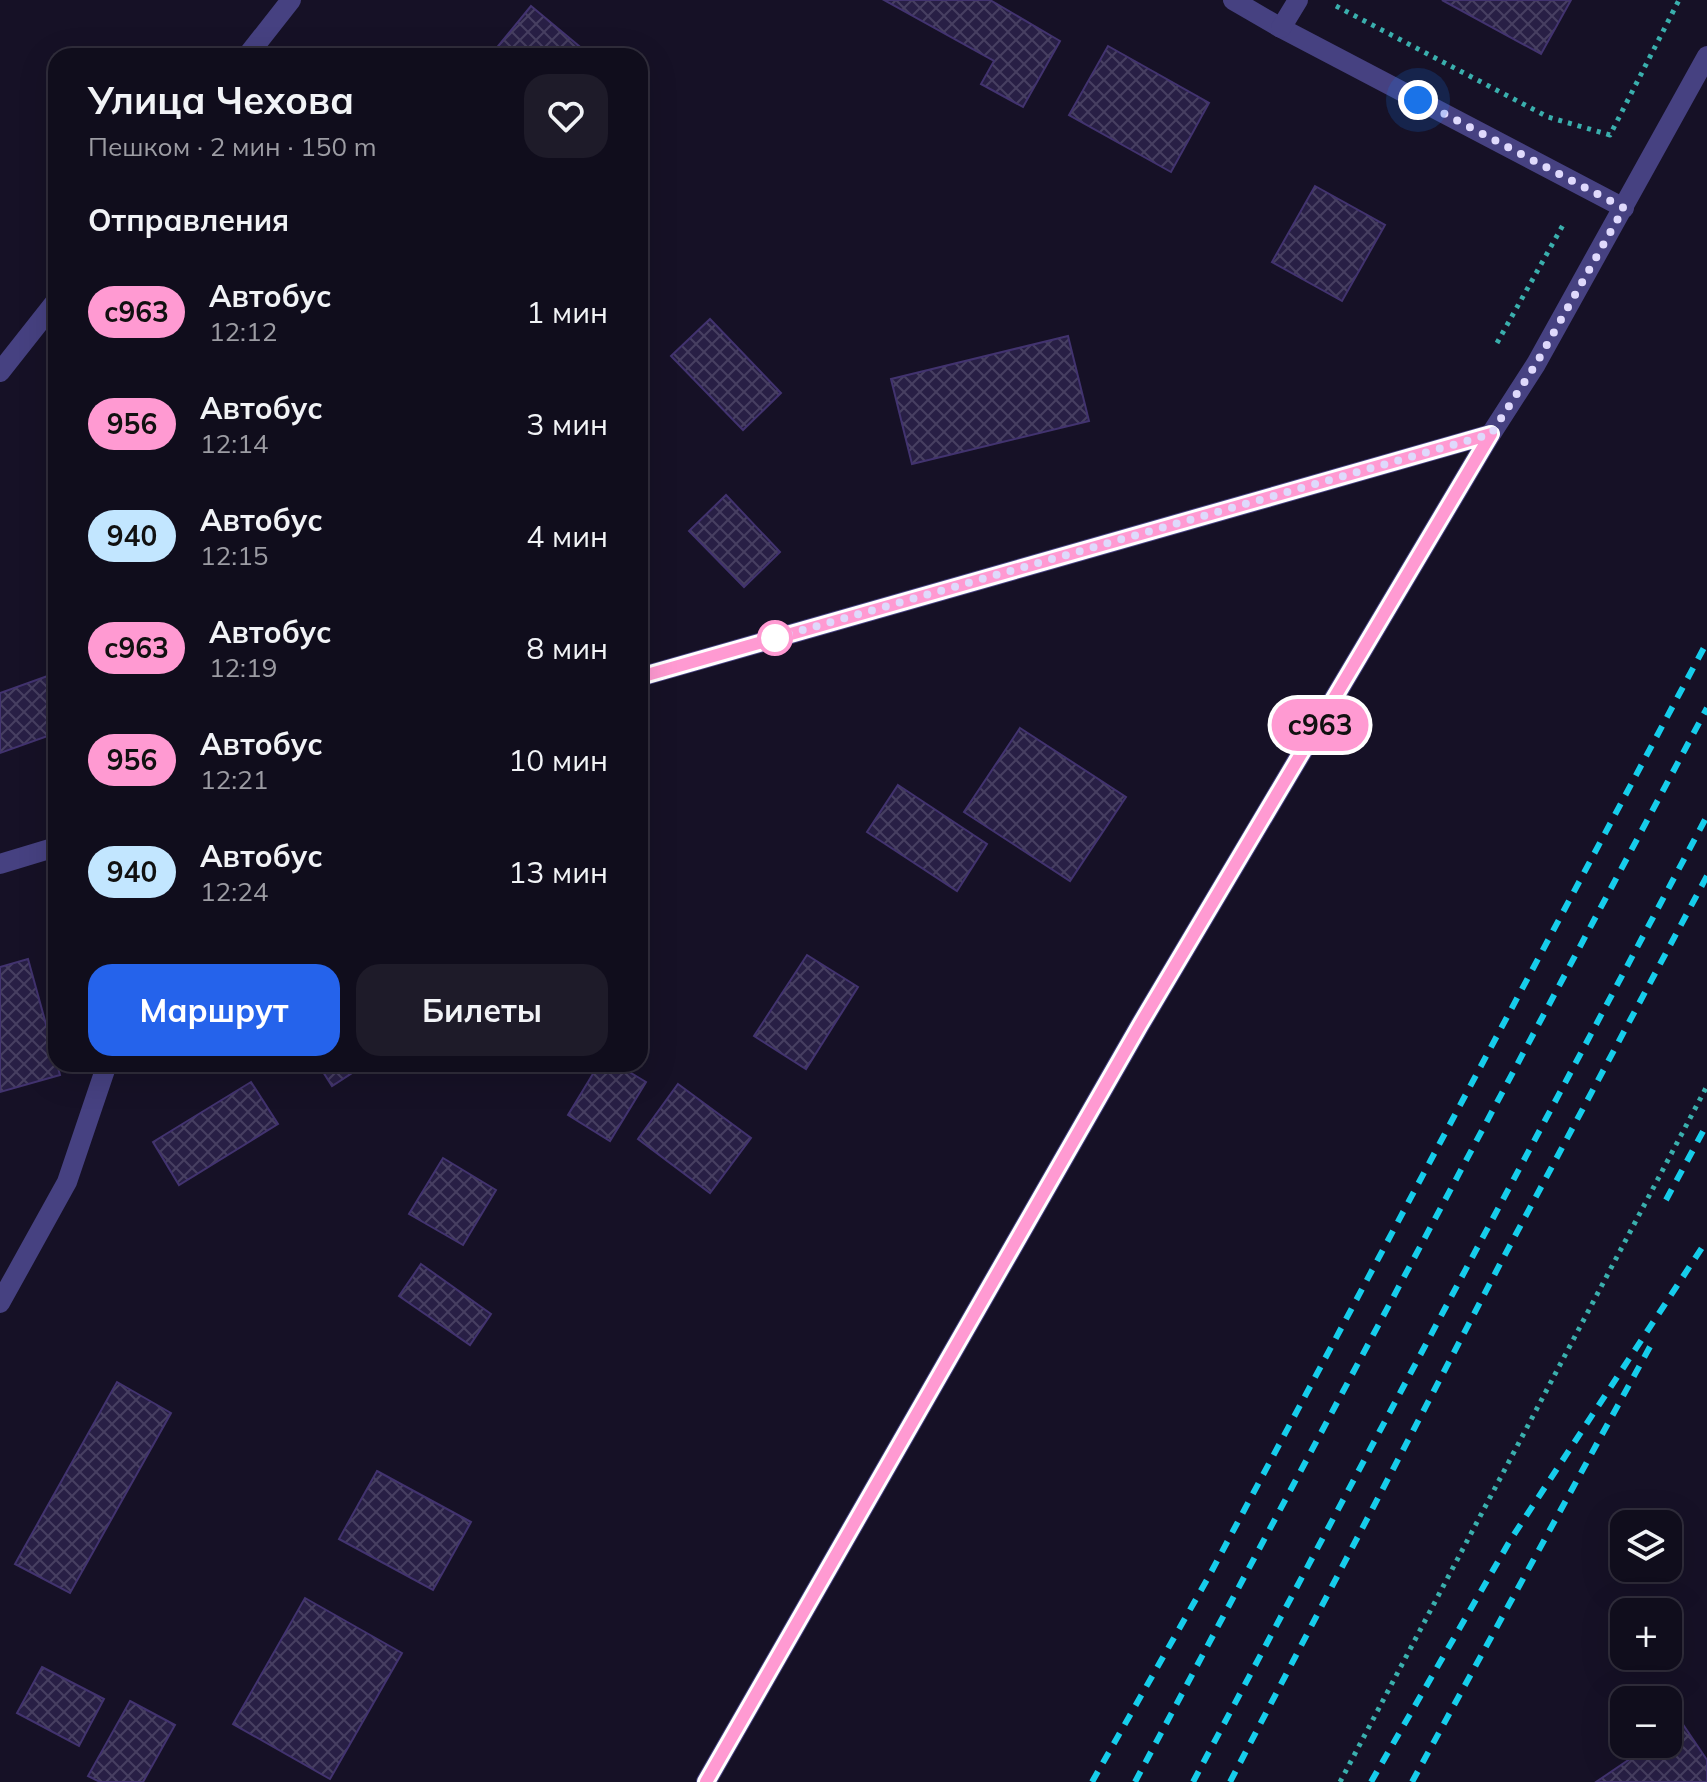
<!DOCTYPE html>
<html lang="ru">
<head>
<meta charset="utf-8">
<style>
	body { margin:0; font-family:Mulish,sans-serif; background:#1e1b29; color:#f1f3f6; height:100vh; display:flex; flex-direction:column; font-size:30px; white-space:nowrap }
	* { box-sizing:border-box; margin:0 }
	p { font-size:26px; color:#9c9ca3 }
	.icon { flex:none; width:44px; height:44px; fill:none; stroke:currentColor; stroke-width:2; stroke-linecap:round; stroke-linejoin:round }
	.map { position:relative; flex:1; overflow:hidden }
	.panel { position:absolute; left:48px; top:48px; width:600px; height:1024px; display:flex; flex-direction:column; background:#100d1c; border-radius:24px; box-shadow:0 8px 32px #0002,0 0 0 2px #302d3b }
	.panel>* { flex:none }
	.badge { padding:0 16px; border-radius:26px; font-size:28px; line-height:52px }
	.controls { position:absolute; left:1610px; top:1510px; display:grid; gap:16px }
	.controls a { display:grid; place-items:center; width:72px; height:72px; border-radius:16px; background:#100d1c; box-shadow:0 8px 32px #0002,0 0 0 2px #302d3b; font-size:40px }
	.you { position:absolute; width:40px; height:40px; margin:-20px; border:6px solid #fff; border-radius:50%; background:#1a73e8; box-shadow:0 0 0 12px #1a73e833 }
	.map>.badge { position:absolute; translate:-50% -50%; box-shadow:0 0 0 4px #fff }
	h2 { padding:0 40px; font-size:30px; line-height:72px }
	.round { display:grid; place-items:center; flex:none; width:84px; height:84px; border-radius:24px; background:#1e1b29 }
	.overview { display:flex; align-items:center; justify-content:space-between; height:136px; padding:0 40px }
	h1 { font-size:38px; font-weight:700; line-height:60px }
	.primary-button { display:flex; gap:16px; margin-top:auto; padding:16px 40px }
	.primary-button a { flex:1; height:92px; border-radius:24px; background:#2563eb; color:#fff; font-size:32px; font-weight:700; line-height:92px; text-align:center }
	.primary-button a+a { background:#1e1b29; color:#f1f3f6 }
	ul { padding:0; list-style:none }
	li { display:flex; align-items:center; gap:24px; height:112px; padding:0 40px }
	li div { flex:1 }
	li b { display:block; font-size:30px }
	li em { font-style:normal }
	li .badge { min-width:88px; font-weight:700; text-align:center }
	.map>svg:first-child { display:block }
	.building { fill:url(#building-cross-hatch); stroke:#42336f; stroke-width:2 }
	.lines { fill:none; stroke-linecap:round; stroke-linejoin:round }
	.path { stroke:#3aafad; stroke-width:5; stroke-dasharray:4 6; stroke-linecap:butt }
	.minor { stroke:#464181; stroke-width:20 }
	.rail { stroke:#16cdeb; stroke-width:6; stroke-dasharray:12 10; stroke-linecap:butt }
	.line-casing { stroke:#fff; stroke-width:18 }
	.line { stroke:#ff9ad2; stroke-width:12 }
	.walk { stroke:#dfd9fc; stroke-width:8; stroke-dasharray:0 14.4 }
	.stop-dot { fill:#fff; stroke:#ff9ad2; stroke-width:4 }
</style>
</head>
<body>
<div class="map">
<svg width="1707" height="1782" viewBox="0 0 1707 1782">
	<defs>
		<pattern id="building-cross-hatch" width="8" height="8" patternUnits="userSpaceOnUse" patternTransform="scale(2)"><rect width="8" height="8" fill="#281f45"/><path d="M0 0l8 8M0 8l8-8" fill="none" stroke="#473f61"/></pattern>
	</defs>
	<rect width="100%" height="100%" fill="#161126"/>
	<g class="building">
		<polygon points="884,0 990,0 1060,41 1023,107 981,84 994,61"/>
		<polygon points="1442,0 1571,0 1541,54"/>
		<polygon points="531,6 591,56 490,56"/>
		<polygon points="1108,46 1209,103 1171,172 1069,115"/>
		<polygon points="1315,186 1385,225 1342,301 1272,262"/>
		<polygon points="710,319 781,393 743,430 671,356"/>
		<polygon points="1068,336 1089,421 912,464 891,379"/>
		<polygon points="726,495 780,552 744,587 689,531"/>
		<polygon points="640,503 647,531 640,533"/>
		<polygon points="56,673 56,733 0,753 0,693"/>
		<polygon points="1020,728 1126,797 1070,881 964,812"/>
		<polygon points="898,785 987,844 957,891 867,832"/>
		<polygon points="807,955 858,987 806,1069 754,1036"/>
		<polygon points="28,959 60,1075 0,1092 0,967"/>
		<polygon points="318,1064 366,1064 332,1086"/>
		<polygon points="599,1064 616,1064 646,1082 610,1141 568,1115"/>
		<polygon points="251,1082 278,1124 179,1185 153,1142"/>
		<polygon points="678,1084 751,1138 710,1193 638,1139"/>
		<polygon points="443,1158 496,1190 463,1245 409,1214"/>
		<polygon points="421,1264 491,1314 470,1345 399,1296"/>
		<polygon points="117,1382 171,1413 70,1593 15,1564"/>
		<polygon points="377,1471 471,1522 433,1590 339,1539"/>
		<polygon points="305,1598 402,1653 330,1779 233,1724"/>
		<polygon points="42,1667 104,1699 79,1746 17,1713"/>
		<polygon points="130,1701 175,1725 143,1782 100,1782 88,1776"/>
		<polygon points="1682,1723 1707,1760 1707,1782 1596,1782 1652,1744 1668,1744 1668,1733"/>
	</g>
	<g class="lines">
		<g class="path">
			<polyline points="1336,6 1548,117 1610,135 1679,0"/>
			<polyline points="1497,343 1563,225"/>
			<polyline points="1340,1782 1707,1086"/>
		</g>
		<g class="minor">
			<polyline points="1233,0 1281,28 1624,208"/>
			<polyline points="1281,28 1298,0"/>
			<polyline points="247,56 291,0"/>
			<polyline points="0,372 56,301"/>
			<polyline points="640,677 1491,434"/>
			<polyline points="0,864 56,847"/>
			<polyline points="0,1303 67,1182 107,1064"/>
			<polyline points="706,1782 1140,1025 1491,434 1536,364 1707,56"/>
		</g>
		<g class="rail">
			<polyline points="1666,1200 1707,1124"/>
			<polyline points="1092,1782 1208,1578 1707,642"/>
			<polyline points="1135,1782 1707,708"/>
			<polyline points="1193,1782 1707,816"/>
			<polyline points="1230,1782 1500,1264 1707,876"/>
			<polyline points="1371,1782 1511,1539 1707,1240"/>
			<polyline points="1412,1782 1652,1343"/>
		</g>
	</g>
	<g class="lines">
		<defs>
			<polyline id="line" points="640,677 1491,434 1140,1025 706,1782"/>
		</defs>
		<use href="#line" class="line-casing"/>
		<use href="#line" class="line"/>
		<polyline class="walk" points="775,638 1491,434 1536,364 1624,208 1418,100"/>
	</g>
	<circle class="stop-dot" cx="775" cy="638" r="16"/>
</svg>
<div class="controls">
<a><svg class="icon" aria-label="layers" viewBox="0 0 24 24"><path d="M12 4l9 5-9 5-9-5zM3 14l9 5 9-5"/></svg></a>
<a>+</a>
<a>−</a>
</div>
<div class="you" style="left:1418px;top:100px"></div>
<b class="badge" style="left:1320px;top:725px;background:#ff9ad2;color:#111">с963</b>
<section class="panel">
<div class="overview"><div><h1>Улица Чехова</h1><p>Пешком · 2 мин · 150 m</p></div><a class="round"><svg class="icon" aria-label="heart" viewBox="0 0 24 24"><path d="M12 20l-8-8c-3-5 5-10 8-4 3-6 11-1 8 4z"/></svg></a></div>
<h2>Отправления</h2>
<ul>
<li><span class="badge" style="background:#ff9ad2;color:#111">с963</span><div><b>Автобус</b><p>12:12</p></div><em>1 мин</em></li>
<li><span class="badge" style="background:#ff9ad2;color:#111">956</span><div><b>Автобус</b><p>12:14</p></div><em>3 мин</em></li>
<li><span class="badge" style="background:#c2e6ff;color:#111">940</span><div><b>Автобус</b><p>12:15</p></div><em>4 мин</em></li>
<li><span class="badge" style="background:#ff9ad2;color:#111">с963</span><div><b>Автобус</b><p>12:19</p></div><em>8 мин</em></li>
<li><span class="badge" style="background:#ff9ad2;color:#111">956</span><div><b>Автобус</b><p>12:21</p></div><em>10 мин</em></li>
<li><span class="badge" style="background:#c2e6ff;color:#111">940</span><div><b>Автобус</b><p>12:24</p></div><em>13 мин</em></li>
</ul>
<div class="primary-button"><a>Маршрут</a><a>Билеты</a></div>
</section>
</div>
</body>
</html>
